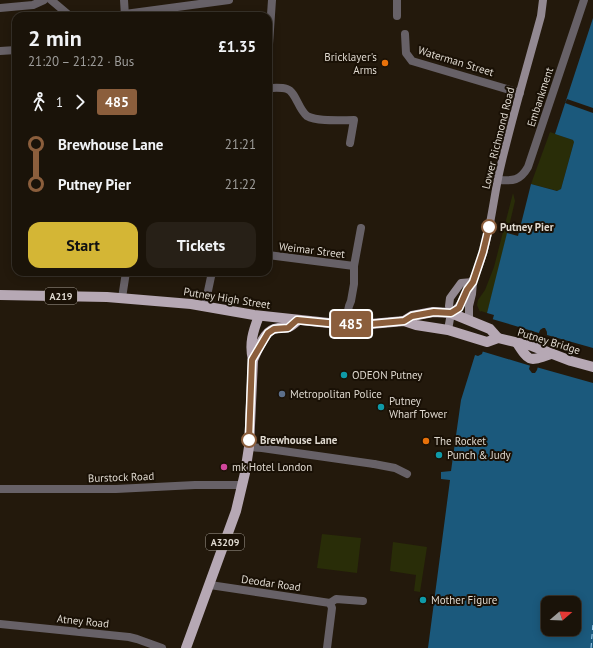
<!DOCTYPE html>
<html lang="en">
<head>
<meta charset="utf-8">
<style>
	body { margin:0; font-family:"PT Sans",sans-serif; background:#272017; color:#f1f3f6; height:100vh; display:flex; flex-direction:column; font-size:15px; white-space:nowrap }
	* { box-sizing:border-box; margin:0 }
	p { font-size:13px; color:#9f9e9c }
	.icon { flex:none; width:22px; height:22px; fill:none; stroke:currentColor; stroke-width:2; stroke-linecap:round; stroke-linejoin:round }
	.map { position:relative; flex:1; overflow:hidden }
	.side { position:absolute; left:12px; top:12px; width:260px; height:264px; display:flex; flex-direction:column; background:#1a1309; border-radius:12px; box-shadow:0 2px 10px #0003,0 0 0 1px #38322a }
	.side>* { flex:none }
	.badge { padding:0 8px; border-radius:3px; font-size:14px; line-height:26px }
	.needle { width:26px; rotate:71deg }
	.controls { position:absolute; left:541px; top:596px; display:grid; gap:8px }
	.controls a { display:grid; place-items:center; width:40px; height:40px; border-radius:8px; background:#1a1309; box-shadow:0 2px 10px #0003,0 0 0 1px #38322a; font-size:20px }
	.map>.badge { position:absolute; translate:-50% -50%; box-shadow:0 0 0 2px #fff }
	.legs { display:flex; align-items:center; gap:6px; height:44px; padding:0 16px; font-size:13px }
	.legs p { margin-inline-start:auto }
	.head { display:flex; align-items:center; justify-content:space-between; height:68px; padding:0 16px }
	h1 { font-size:22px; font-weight:700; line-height:30px }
	.action { display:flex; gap:8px; margin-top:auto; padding:8px 16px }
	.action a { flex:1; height:46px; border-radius:12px; background:#d4b635; color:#111; font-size:16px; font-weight:700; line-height:46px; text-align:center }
	.action a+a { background:#272017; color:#f1f3f6 }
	ul { padding:0 16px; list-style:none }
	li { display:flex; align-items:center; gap:14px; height:40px; font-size:15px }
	li i { display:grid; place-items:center; width:6px; height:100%; margin:0 5px; background:currentColor }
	li i::after { content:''; width:10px; height:10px; margin:-5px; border:3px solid; border-radius:50%; background:#1a1309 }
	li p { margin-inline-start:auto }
	li:first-child i { background:linear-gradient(#0000 50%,currentColor 0) }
	li:last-child i { background:linear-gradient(currentColor 50%,#0000 0) }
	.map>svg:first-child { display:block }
	.green { fill:#292d08 }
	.water { fill:#1b597c; fill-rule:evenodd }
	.pier { fill:#23190c }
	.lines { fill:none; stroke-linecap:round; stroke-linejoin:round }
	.ferry { stroke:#a1d2f3; stroke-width:1; stroke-dasharray:5 4; stroke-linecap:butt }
	.pedestrian { stroke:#676167; stroke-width:8 }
	.minor { stroke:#676167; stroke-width:8 }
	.secondary { stroke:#938992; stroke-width:8 }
	.primary { stroke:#b6a8b4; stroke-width:10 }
	.line-1-casing { stroke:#fff; stroke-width:9 }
	.line-1 { stroke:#8b5e3c; stroke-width:6 }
	.food-dot { fill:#e8710a; stroke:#191005; stroke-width:1.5 }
	.stop-1-dot { fill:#fff; stroke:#8b5e3c; stroke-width:2 }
	.culture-dot { fill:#0f9aa8; stroke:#191005; stroke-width:1.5 }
	.service-dot { fill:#5c6f8a; stroke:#191005; stroke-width:1.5 }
	.hotel-dot { fill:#d1479c; stroke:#191005; stroke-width:1.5 }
	.labels { text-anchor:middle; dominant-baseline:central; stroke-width:4; stroke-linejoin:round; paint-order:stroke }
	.shield { fill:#191005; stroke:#a49d93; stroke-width:1 }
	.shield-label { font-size:10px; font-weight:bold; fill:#dfd9d0 }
	.poi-label { font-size:11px; fill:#dfd9d0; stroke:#191005; text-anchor:start }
	.street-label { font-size:11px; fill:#dfd9d0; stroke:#191005 }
	.stop-label { font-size:11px; font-weight:bold; fill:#dfd9d0; stroke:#191005; text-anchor:start }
</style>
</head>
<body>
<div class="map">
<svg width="593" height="648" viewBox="0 0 593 648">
	<rect width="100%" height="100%" fill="#23190c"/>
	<g class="green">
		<polygon points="550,132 573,140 574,142 561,189 558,191 531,184"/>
		<polygon points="513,193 515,201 497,277 487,313 481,311 480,312 477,305 478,300 485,290 494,267"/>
		<polygon points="322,534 361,538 357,573 317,568"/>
		<polygon points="393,542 427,547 420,592 414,591 416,575 390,571"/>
	</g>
	<path class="water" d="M593,18V648H428L450,480L441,479V472L451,471L461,400L475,355L478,356L482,354L494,315L487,313L507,233L518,236L531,184L557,191L561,189L574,142L573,140L555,134ZM543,328H545L547,332L537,370L535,373H532L529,369L540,330ZM548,603H574V629H548Z"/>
	<g class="pier">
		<polygon points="567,99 593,108 593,113 565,103"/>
		<polygon points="491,316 492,319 539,333 540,331 542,331 532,368 531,366 481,351"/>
		<polygon points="545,332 547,333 547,335 593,348 593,383 536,367 535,369"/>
	</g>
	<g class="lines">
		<polyline class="ferry" points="591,648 593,623"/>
		<polyline class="pedestrian" points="374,464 395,468 407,474"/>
		<g class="minor">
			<polyline points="51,0 70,16"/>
			<polyline points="124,0 125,16"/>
			<polyline points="397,0 397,16"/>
			<polyline points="0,8 33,5 44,0"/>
			<polyline points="125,14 229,0"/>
			<polyline points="405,34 406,53 412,61 520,93"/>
			<polyline points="0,51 16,50"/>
			<polyline points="268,59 272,0"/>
			<path d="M268,88C274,88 281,87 287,89C296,92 298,109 307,116C317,122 342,120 354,120L350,143"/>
			<path d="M498,180C513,181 520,181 528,167L584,0"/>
			<polyline points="268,255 354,266"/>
			<polyline points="122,298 126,272"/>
			<polyline points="205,305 212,272"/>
			<polyline points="345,324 349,306 351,301 354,284 354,266 361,228"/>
			<polyline points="249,447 262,448 374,464"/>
			<polyline points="0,489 116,489 195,485 242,485"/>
			<polyline points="210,585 330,603"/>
			<polyline points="330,603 336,599 363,601"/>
			<polyline points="0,624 129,637 137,639 162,648"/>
			<polyline points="327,648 332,608 330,603"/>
		</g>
		<g class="secondary">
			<path d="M451,313C463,305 461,300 468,289C489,254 491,209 500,169C512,118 527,67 541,16L543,0"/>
			<polyline points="469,320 469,306 472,294 473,282"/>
			<polyline points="448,330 451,313 449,306 450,298 461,283 473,282"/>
		</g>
		<g class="primary">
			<polyline points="0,295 107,297 191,304 254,315 338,324 371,324 404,321 416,325 448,330 487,342 498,338 532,346 571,361 593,367"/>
			<polyline points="404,321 412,316 433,312 451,313 490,329 498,338"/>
			<path d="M517,343C530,363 529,361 551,354"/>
			<path d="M253,360C257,351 264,332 274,329C287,325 285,332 297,321"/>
			<path d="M186,648L236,511L245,473L249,447L253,360C249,344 253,331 259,316"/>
		</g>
	</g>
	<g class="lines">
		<defs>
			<polyline id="line-1" points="249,440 252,360 268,333 274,329 288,328 297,320 338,324 371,324 404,321 412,316 434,312 451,313 459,308 467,290 473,282 483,252 489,227"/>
		</defs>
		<use href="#line-1" class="line-1-casing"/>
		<use href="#line-1" class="line-1"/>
	</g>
	<g class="food-dot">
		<circle cx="385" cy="63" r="4"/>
		<circle cx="426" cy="441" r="4"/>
	</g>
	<g class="stop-1-dot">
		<circle cx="489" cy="227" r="7"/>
		<circle cx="249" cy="440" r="7"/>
	</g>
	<g class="culture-dot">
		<circle cx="344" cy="375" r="4"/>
		<circle cx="381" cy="407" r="4"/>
		<circle cx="439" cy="455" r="4"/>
		<circle cx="423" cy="600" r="4"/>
	</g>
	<circle class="service-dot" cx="282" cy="394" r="4"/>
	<circle class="hotel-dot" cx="224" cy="467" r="4"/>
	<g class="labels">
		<g class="shield">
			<rect x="45" y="288" width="32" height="16" rx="3"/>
			<rect x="206" y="534" width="38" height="16" rx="3"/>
		</g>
		<g class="shield-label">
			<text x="61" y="296">A219</text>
			<text x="225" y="542">A3209</text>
		</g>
		<g class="poi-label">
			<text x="377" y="57" text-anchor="end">Bricklayer's<tspan x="377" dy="13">Arms</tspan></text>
			<text x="352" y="375">ODEON Putney</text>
			<text x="290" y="394">Metropolitan Police</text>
			<text x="389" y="401">Putney<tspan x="389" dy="13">Wharf Tower</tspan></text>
			<text x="434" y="441">The Rocket</text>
			<text x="447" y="455">Punch &amp; Judy</text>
			<text x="232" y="467">mk Hotel London</text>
			<text x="431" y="600">Mother Figure</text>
		</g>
		<g class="street-label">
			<text transform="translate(456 61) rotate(17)">Waterman Street</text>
			<text transform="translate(540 97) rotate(-72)">Embankment</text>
			<text transform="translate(498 138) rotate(-76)">Lower Richmond Road</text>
			<text transform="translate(312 250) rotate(7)">Weimar Street</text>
			<text transform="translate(227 298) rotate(9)">Putney High Street</text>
			<text transform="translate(549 341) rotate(17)">Putney Bridge</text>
			<text transform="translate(121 477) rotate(-2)">Burstock Road</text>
			<text transform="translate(271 583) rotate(8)">Deodar Road</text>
			<text transform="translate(83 621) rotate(6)">Atney Road</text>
		</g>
		<g class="stop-label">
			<text x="500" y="227">Putney Pier</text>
			<text x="260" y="440">Brewhouse Lane</text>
		</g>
	</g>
</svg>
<div class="controls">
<a><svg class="needle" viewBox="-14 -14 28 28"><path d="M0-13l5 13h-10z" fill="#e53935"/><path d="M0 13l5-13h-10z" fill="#9f9e9c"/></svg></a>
</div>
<b class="badge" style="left:351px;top:324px;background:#8b5e3c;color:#fff">485</b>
<section class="side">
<div class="head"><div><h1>2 min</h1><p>21:20 – 21:22 · Bus</p></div><b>£1.35</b></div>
<div class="legs"><svg class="icon" aria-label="walk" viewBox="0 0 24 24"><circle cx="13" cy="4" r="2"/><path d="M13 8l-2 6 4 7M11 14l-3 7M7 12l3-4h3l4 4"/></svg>1<svg class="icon" aria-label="forward" viewBox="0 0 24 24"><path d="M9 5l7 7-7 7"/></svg><b class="badge" style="background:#8b5e3c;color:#fff">485</b></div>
<ul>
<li><i style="color:#8b5e3c"></i><b>Brewhouse Lane</b><p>21:21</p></li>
<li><i style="color:#8b5e3c"></i><b>Putney Pier</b><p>21:22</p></li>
</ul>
<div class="action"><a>Start</a><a>Tickets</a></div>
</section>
</div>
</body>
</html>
